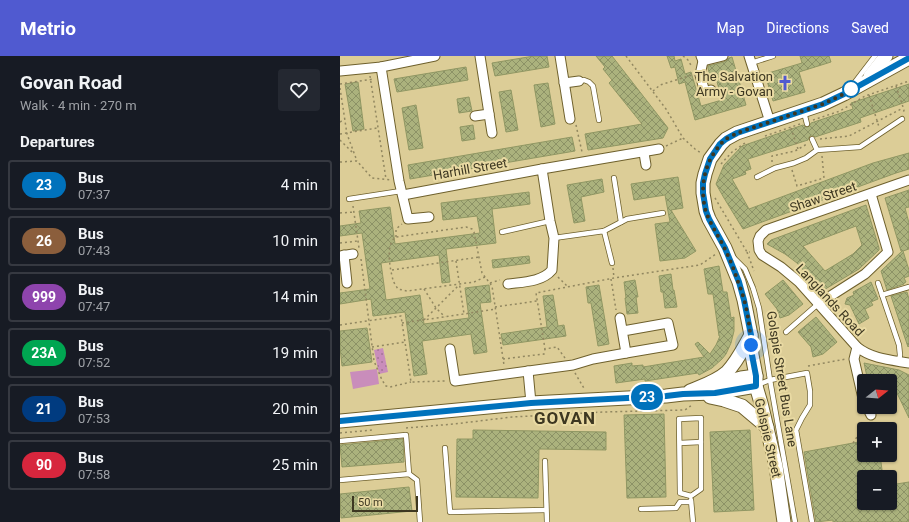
<!DOCTYPE html>
<html lang="en">
<head>
<meta charset="utf-8">
<style>
	body { margin:0; font-family:Roboto,sans-serif; background:#242831; color:#f1f3f6; height:100vh; display:flex; flex-direction:column; font-size:15px; white-space:nowrap }
	* { box-sizing:border-box; margin:0 }
	p { font-size:13px; color:#9ea1a6 }
	.icon { flex:none; width:22px; height:22px; fill:none; stroke:currentColor; stroke-width:2; stroke-linecap:round; stroke-linejoin:round }
	.map { position:relative; flex:1; overflow:hidden }
	.panel { display:flex; flex-direction:column; background:#171b24; width:340px }
	.panel>* { flex:none }
	.badge { padding:0 8px; border-radius:13px; font-size:14px; line-height:26px }
	.needle { width:26px; rotate:73deg }
	.controls { position:absolute; left:517px; top:318px; display:grid; gap:8px }
	.controls a { display:grid; place-items:center; width:40px; height:40px; border-radius:4px; background:#171b24; box-shadow:0 1px 3px #0004; font-size:20px }
	.scale { position:absolute; left:12px; bottom:10px; width:66px; box-sizing:border-box; padding-left:4px; border:2px solid #3d3721; border-top:0; font-size:11px; line-height:14px; white-space:nowrap; color:#3d3721; -webkit-text-stroke:3px #e9daa3; paint-order:stroke }
	.you { position:absolute; width:20px; height:20px; margin:-10px; border:3px solid #fff; border-radius:50%; background:#1a73e8; box-shadow:0 0 0 6px #1a73e833 }
	.map>.badge { position:absolute; translate:-50% -50%; box-shadow:0 0 0 2px #fff }
	h2 { padding:0 20px; font-size:15px; line-height:36px }
	.round { display:grid; place-items:center; flex:none; width:42px; height:42px; border-radius:4px; background:#242831 }
	.overview { display:flex; align-items:center; justify-content:space-between; height:68px; padding:0 20px }
	h1 { font-size:19px; font-weight:700; line-height:30px }
	ul { padding:0; list-style:none }
	li { display:flex; align-items:center; gap:12px; height:50px; margin:0 8px 6px; padding:0 12px; border:2px solid #363941; border-radius:4px }
	li div { flex:1 }
	li b { display:block; font-size:15px }
	li em { font-style:normal }
	li .badge { min-width:44px; font-weight:700; text-align:center }
	header { display:flex; align-items:center; gap:24px; box-sizing:border-box; height:56px; padding:0 20px; background:#505ad0; color:#fff }
	header strong { font-size:19px }
	nav { display:flex; gap:22px; margin-inline-start:auto; font-size:14px }
	main { display:flex; flex:1; min-height:0 }
	.map>svg:first-child { display:block }
	.grass { fill:#c98dbb }
	.park { fill:url(#park-dots) }
	.building { fill:url(#building-cross-hatch); stroke:#909763; fill-rule:evenodd }
	.lines { fill:none; stroke-linecap:round; stroke-linejoin:round }
	.lane-casing { stroke:#6e602c; stroke-width:6 }
	.street-casing { stroke:#6e602c; stroke-width:11 }
	.secondary-casing { stroke:#6e602c; stroke-width:15 }
	.path { stroke:#918760; stroke-width:1.5; stroke-dasharray:2 3; stroke-linecap:butt }
	.lane { stroke:#fff; stroke-width:4.5 }
	.street { stroke:#fff; stroke-width:9 }
	.secondary { stroke:#fff; stroke-width:13 }
	.line-casing { stroke:#fff; stroke-width:9 }
	.line { stroke:#0072bc; stroke-width:6 }
	.walk { stroke:#3d3721; stroke-width:4; stroke-dasharray:0 7.2 }
	.stop-dot { fill:#fff; stroke:#0072bc; stroke-width:2 }
	.labels { text-anchor:middle; dominant-baseline:central; stroke-width:4; stroke-linejoin:round; paint-order:stroke }
	.poi-label { font-size:13px; fill:#3d3721; stroke:#e9daa3; text-anchor:end }
	.street-label { font-size:13px; fill:#3d3721; stroke:#e9daa3 }
	.district-label { font-size:17px; font-weight:bold; letter-spacing:1px; fill:#3d3721; stroke:#e9daa3 }
</style>
</head>
<body>
<header>
<strong>Metrio</strong>
<nav><a>Map</a><a>Directions</a><a>Saved</a></nav>
</header>
<main>
<section class="panel">
<div class="overview"><div><h1>Govan Road</h1><p>Walk · 4 min · 270 m</p></div><a class="round"><svg class="icon" aria-label="heart" viewBox="0 0 24 24"><path d="M12 20l-8-8c-3-5 5-10 8-4 3-6 11-1 8 4z"/></svg></a></div>
<h2>Departures</h2>
<ul>
<li><span class="badge" style="background:#0072bc;color:#fff">23</span><div><b>Bus</b><p>07:37</p></div><em>4 min</em></li>
<li><span class="badge" style="background:#8b5e3c;color:#fff">26</span><div><b>Bus</b><p>07:43</p></div><em>10 min</em></li>
<li><span class="badge" style="background:#8e44ad;color:#fff">999</span><div><b>Bus</b><p>07:47</p></div><em>14 min</em></li>
<li><span class="badge" style="background:#00a651;color:#fff">23A</span><div><b>Bus</b><p>07:52</p></div><em>19 min</em></li>
<li><span class="badge" style="background:#003b80;color:#fff">21</span><div><b>Bus</b><p>07:53</p></div><em>20 min</em></li>
<li><span class="badge" style="background:#d7263d;color:#fff">90</span><div><b>Bus</b><p>07:58</p></div><em>25 min</em></li>
</ul>
</section>
<div class="map">
<svg width="569" height="466" viewBox="0 0 569 466">
	<defs>
		<pattern id="park-dots" width="8" height="8" patternUnits="userSpaceOnUse"><rect width="8" height="8" fill="#c98dbb"/><path d="M2 2h.1M6 6h.1" fill="none" stroke="#a47498" stroke-width="1.8" stroke-linecap="round"/></pattern>
		<pattern id="building-cross-hatch" width="8" height="8" patternUnits="userSpaceOnUse"><rect width="8" height="8" fill="#abb27d"/><path d="M0 0l8 8M0 8l8-8" fill="none" stroke="#8c9266"/></pattern>
	</defs>
	<rect width="100%" height="100%" fill="#dccd97"/>
	<polygon class="grass" points="37,313 39,328 13,333 10,316"/>
	<polygon class="park" points="43,292 48,316 39,318 34,294"/>
	<g class="building">
		<polygon points="194,0 207,0 209,11 155,20 152,7"/>
		<polygon points="256,0 272,0 328,72 323,82 248,94 245,78 302,68 269,27 272,24 263,13 265,11"/>
		<polygon points="327,0 334,0 335,5 341,3 345,18 351,16 361,50 382,44 376,22 371,24 368,12 368,10 384,6 387,4 389,2 392,1 406,49 355,64 345,26 339,28 335,11 331,12"/>
		<polygon points="460,0 489,0 491,6 459,16 465,36 433,45 425,18 462,7"/>
		<polygon points="126,11 128,24 57,36 54,23"/>
		<polygon points="18,26 24,73 13,75 5,28"/>
		<polygon points="208,27 215,68 201,71 194,29"/>
		<polygon points="569,28 569,45 520,62 521,66 475,81 474,80 471,79 469,81 468,84 408,103 411,113 405,115 406,118 392,123 409,153 533,107 569,97 569,113 556,117 403,173 384,142 376,128 384,109 402,90 463,69 466,71 468,71 470,69 471,67 513,53 511,47"/>
		<polygon points="171,34 178,74 166,76 159,36"/>
		<polygon points="129,41 132,55 119,57 117,43"/>
		<polygon points="76,49 83,92 69,94 62,52"/>
		<polygon points="133,69 135,83 122,85 120,71"/>
		<polygon points="232,81 235,95 70,123 68,109"/>
		<polygon points="338,121 343,152 331,154 356,195 345,202 320,205 315,168 330,166 325,139 294,144 291,128"/>
		<polygon points="262,123 264,136 241,141 245,165 234,167 227,129"/>
		<polygon points="569,134 569,151 565,152 569,167 569,193 563,195 569,214 569,220 564,222 566,226 564,227 564,228 547,234 541,215 562,195 561,195 545,142"/>
		<polygon points="189,136 190,148 152,153 156,187 106,193 110,226 102,227 99,199 41,207 46,244 80,239 84,268 129,262 125,232 149,229 151,246 140,247 147,296 134,298 131,278 82,285 87,318 74,320 65,256 33,260 31,243 0,248 0,237 30,233 22,177 0,180 0,170 21,167 19,155 50,151 55,188 140,177 137,160 103,164 101,147"/>
		<path d="M526,149L539,192V194L519,213L482,235L457,207L445,198L427,188L431,184ZM516,170L522,189L513,198L485,215L463,190Z"/>
		<polygon points="189,200 190,207 153,212 152,204"/>
		<polygon points="379,210 383,236 387,236 391,262 394,261 394,275 391,287 386,298 382,303 372,312 359,319 358,317 305,325 305,323 276,327 274,310 292,307 292,310 303,309 303,311 364,301 355,288 358,286 370,298 376,289 380,280 379,280 373,238 368,238 364,213"/>
		<polygon points="331,218 333,234 334,234 337,251 325,252 323,236 321,236 319,220"/>
		<polygon points="295,224 298,241 296,241 298,257 287,258 285,242 286,242 284,226"/>
		<polygon points="443,224 463,248 449,259 440,262 437,253 425,238"/>
		<polygon points="531,226 538,243 531,246 533,249 525,253 529,262 519,268 510,249 505,248 507,242 514,239 513,236"/>
		<polygon points="259,229 269,288 258,290 251,247 248,247 246,231"/>
		<polygon points="567,236 569,243 569,290 568,291 551,240"/>
		<polygon points="213,239 218,270 224,269 226,280 163,289 161,278 207,271 203,240"/>
		<polygon points="476,261 497,286 483,298 473,301 471,291 458,276"/>
		<polygon points="27,272 32,306 2,310 0,291 0,275"/>
		<polygon points="524,307 559,314 569,319 569,362 556,335 553,329 550,328 550,325 528,325"/>
		<polygon points="324,358 326,441 287,442 284,359"/>
		<polygon points="133,374 266,376 266,394 199,393 198,442 116,441 117,383 133,383"/>
		<polygon points="410,374 414,454 374,456 370,376"/>
		<polygon points="63,383 64,406 2,411 0,389"/>
		<polygon points="524,385 524,399 540,399 543,421 524,421 524,447 550,447 550,429 569,426 569,466 493,466 493,464 476,466 464,396"/>
		<polygon points="69,431 72,455 1,462 0,438"/>
	</g>
	<g class="lines">
		<defs>
			<g id="lane">
				<polyline points="411,7 433,0"/>
				<polyline points="239,25 244,24 249,26 253,30 259,64"/>
				<polyline points="515,26 535,0"/>
				<polyline points="464,56 467,68"/>
				<polyline points="472,83 477,94"/>
				<polyline points="417,121 435,112 454,107 466,102 477,94 520,91 562,63"/>
				<polyline points="274,122 281,166"/>
				<polyline points="9,143 61,135"/>
				<polyline points="264,175 287,163 323,157"/>
				<polyline points="162,176 210,165"/>
				<polyline points="214,182 264,175 272,207"/>
				<polyline points="394,202 405,213 413,232 419,252 430,324 455,466"/>
				<polyline points="538,227 559,289 560,299 559,306"/>
				<polyline points="542,239 569,231"/>
				<polyline points="446,276 478,248"/>
				<polyline points="417,329 430,324 467,317 470,335 470,349 462,362 456,374 472,466"/>
				<polygon points="361,362 361,433 351,440 340,437 339,363"/>
				<polyline points="0,385 66,379 69,418"/>
				<polyline points="340,387 361,386"/>
				<polyline points="105,392 110,456 206,454"/>
				<polyline points="205,405 207,466"/>
				<polyline points="0,424 69,418 77,424 80,466"/>
				<polyline points="351,444 353,466"/>
				<polyline points="301,453 336,452 340,446 351,446"/>
			</g>
			<g id="street">
				<polyline points="140,0 152,77"/>
				<polyline points="220,0 230,63"/>
				<polyline points="361,0 363,5 360,19 365,36 371,34"/>
				<polyline points="409,0 430,66"/>
				<polyline points="363,5 383,0"/>
				<polyline points="41,11 59,125 68,163 89,161"/>
				<polyline points="0,15 41,11 95,0"/>
				<polyline points="224,27 239,25"/>
				<polyline points="135,60 149,58"/>
				<polyline points="304,97 306,109"/>
				<polyline points="202,113 319,93"/>
				<path d="M569,124L426,174L420,180L418,185L419,194L422,199L441,211L459,226L517,291C532,303 551,304 569,307"/>
				<path d="M63,139L202,113L210,165L214,182L212,214C202,226 183,226 168,228"/>
				<polyline points="4,199 7,227"/>
				<polyline points="0,200 13,198"/>
				<polyline points="478,248 525,218 548,196 531,138"/>
				<polyline points="280,262 286,297 333,289 328,267 283,275"/>
				<polyline points="517,291 514,303 524,347"/>
				<polyline points="110,293 115,325 233,309 253,303 286,297"/>
				<polyline points="188,315 191,347"/>
				<polyline points="527,351 531,359"/>
			</g>
			<g id="secondary">
				<polyline points="530,20 546,0"/>
				<polyline points="374,329 401,322 416,320"/>
				<path d="M350,335C362,330 377,325 387,316C397,306 404,291 411,279"/>
				<polyline points="370,341 384,344 402,350 427,371"/>
				<polyline points="0,365 191,347 326,340 343,338 375,337 416,330"/>
				<polyline points="444,466 436,410 421,347 416,330 416,320 412,299 411,279 404,244 399,226 385,192 369,163 366,155 363,137 363,127 365,118 370,103 381,88 386,83 397,77 483,48 504,38 569,2"/>
			</g>
		</defs>
		<use href="#lane" class="lane-casing"/>
		<use href="#street" class="street-casing"/>
		<use href="#secondary" class="secondary-casing"/>
		<g class="path">
			<polyline points="286,0 326,53 343,82 355,93 361,97"/>
			<polyline points="343,0 348,4 352,11"/>
			<polyline points="30,20 46,123"/>
			<polyline points="0,28 34,23"/>
			<polyline points="556,30 564,54 563,58"/>
			<polyline points="0,32 7,78 17,105"/>
			<polyline points="313,35 320,29 352,19"/>
			<polyline points="529,39 539,71"/>
			<polyline points="473,64 500,55 525,40 569,25"/>
			<polyline points="0,66 5,63"/>
			<polyline points="236,69 242,96"/>
			<polyline points="451,72 458,93"/>
			<polyline points="0,78 37,72"/>
			<polyline points="425,80 460,68"/>
			<polyline points="480,83 509,80 563,52"/>
			<polyline points="0,84 14,98"/>
			<polyline points="326,90 343,82"/>
			<polyline points="0,106 17,105 32,122 51,124"/>
			<polyline points="432,106 432,100 455,95 467,88"/>
			<polyline points="381,108 392,96 405,87"/>
			<polyline points="452,114 457,130 484,122 482,100"/>
			<polyline points="375,142 407,196 410,196"/>
			<polyline points="13,150 19,192"/>
			<polyline points="0,157 14,156"/>
			<polyline points="56,181 56,173 62,168"/>
			<polyline points="0,187 18,185"/>
			<polyline points="407,196 414,215"/>
			<polyline points="21,203 34,305 42,324 46,330 50,331 71,326"/>
			<polyline points="116,205 124,258"/>
			<polyline points="273,212 274,222"/>
			<polyline points="52,214 139,201"/>
			<path d="M145,221L134,226L67,235L58,233C56,230 54,227 53,224C50,213 45,188 56,181L126,171L132,173L134,176L142,217L152,230L164,309"/>
			<polyline points="218,221 228,231"/>
			<polyline points="271,223 276,254"/>
			<polyline points="150,227 160,224"/>
			<polyline points="84,233 96,252 105,261"/>
			<polyline points="155,251 197,245"/>
			<polyline points="84,264 119,229"/>
			<polyline points="62,267 124,258 156,253"/>
			<polyline points="0,269 61,260 71,326 107,325"/>
			<polyline points="32,291 65,286"/>
			<polyline points="225,302 217,291 205,293 196,237 274,222 360,209 376,198"/>
			<polyline points="163,303 204,298 205,293"/>
			<polyline points="468,310 506,303"/>
			<polyline points="235,317 245,334"/>
			<polyline points="439,332 445,329 445,328"/>
			<polyline points="66,372 114,368 172,361 264,356 345,354 352,349"/>
			<polyline points="0,377 32,374"/>
			<polyline points="513,387 526,367"/>
		</g>
		<use href="#lane" class="lane"/>
		<use href="#street" class="street"/>
		<use href="#secondary" class="secondary"/>
	</g>
	<g class="lines">
		<defs>
			<polyline id="line" points="0,365 191,347 326,340 343,338 375,337 416,330 416,320 412,299 411,279 404,244 399,226 385,192 369,163 366,155 363,137 363,127 365,118 370,103 380,88 386,83 397,77 483,48 504,38 569,2"/>
		</defs>
		<use href="#line" class="line-casing"/>
		<use href="#line" class="line"/>
		<path class="walk" d="M411,289C410,268 406,245 398,226C394,213 389,201 383,189C377,178 370,167 366,156C360,135 363,112 376,94C379,90 382,86 386,83C389,81 394,79 397,77L483,48L504,38L511,33"/>
	</g>
	<defs>
		<symbol id="church-bare" viewBox="-9 -9 18 18"><path d="M-1.2-6h2.4v3.5h3.3v2.4h-3.3V6h-2.4V-.1h-3.3v-2.4h3.3Z" fill="#505ad0" stroke="#e9daa3" stroke-width="2.5" paint-order="stroke"/></symbol>
	</defs>
	<g fill-rule="evenodd">
		<use href="#church-bare" x="434" y="16" width="22" height="22"/>
	</g>
	<circle class="stop-dot" cx="511" cy="33" r="8"/>
	<g class="labels">
		<g class="poi-label">
			<text x="433" y="20">The Salvation<tspan x="433" dy="15">Army - Govan</tspan></text>
		</g>
		<g class="street-label">
			<text transform="translate(130 113) rotate(-10)">Harhill Street</text>
			<text transform="translate(483 141) rotate(-19)">Shaw Street</text>
			<text transform="translate(490 244) rotate(47)">Langlands Road</text>
			<text transform="translate(442 323) rotate(81)">Golspie Street Bus Lane</text>
			<text transform="translate(428 382) rotate(77)">Golspie Street</text>
		</g>
		<g class="district-label">
			<text x="225" y="362">GOVAN</text>
		</g>
	</g>
</svg>
<div class="controls">
<a><svg class="needle" viewBox="-14 -14 28 28"><path d="M0-13l5 13h-10z" fill="#e53935"/><path d="M0 13l5-13h-10z" fill="#9ea1a6"/></svg></a>
<a>+</a>
<a>−</a>
</div>
<div class="scale">50 m</div>
<div class="you" style="left:411px;top:289px"></div>
<b class="badge" style="left:307px;top:341px;background:#0072bc;color:#fff">23</b>
</div>
</main>
</body>
</html>
